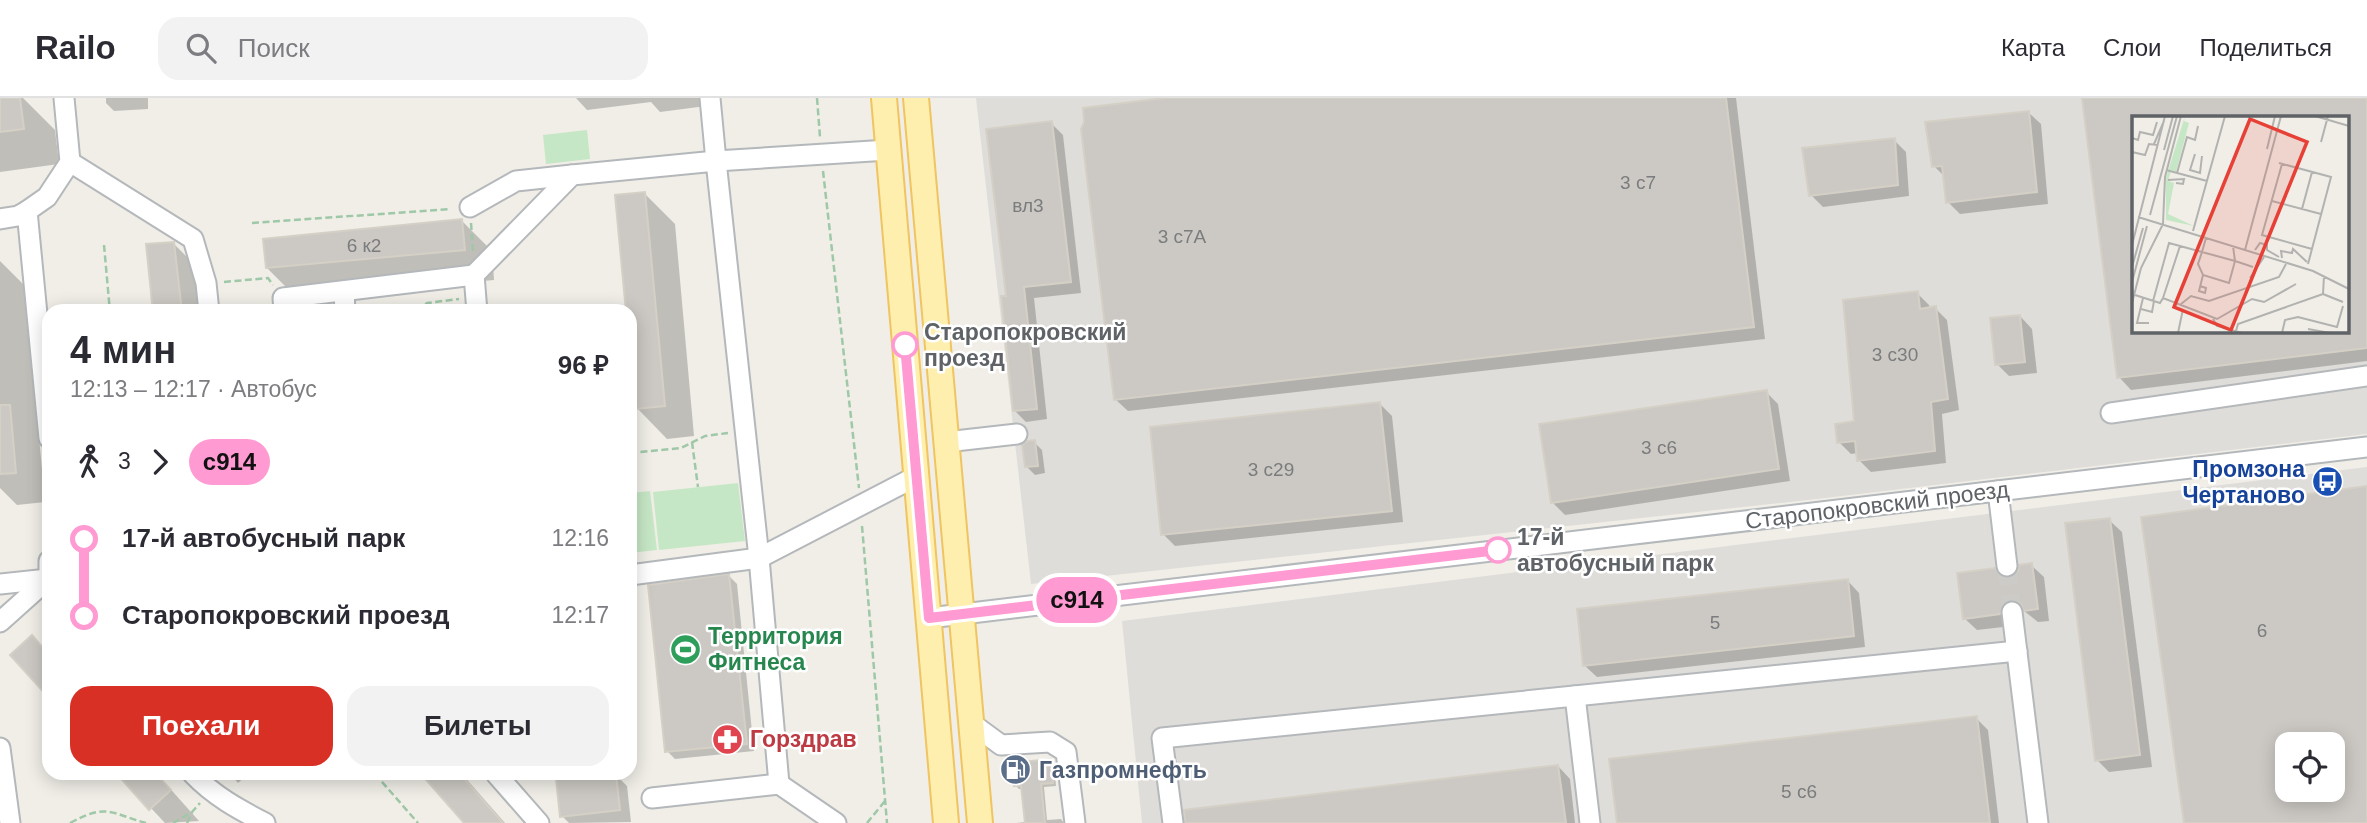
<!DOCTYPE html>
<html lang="ru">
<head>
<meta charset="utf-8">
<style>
	body { margin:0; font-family:Helvetica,sans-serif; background:#f2f2f3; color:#2b2b33; height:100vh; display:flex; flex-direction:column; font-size:26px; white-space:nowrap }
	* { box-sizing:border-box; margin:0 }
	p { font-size:23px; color:#7c7c81 }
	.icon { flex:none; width:38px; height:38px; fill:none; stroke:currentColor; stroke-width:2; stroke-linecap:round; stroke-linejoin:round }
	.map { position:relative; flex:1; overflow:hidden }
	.details { position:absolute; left:42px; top:206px; width:595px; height:476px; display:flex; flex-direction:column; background:#fff; border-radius:21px; box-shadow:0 4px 18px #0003 }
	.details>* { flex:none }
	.badge { padding:0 14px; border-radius:23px; font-size:24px; line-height:46px }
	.controls { position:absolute; left:2275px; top:634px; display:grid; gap:14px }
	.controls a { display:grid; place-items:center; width:70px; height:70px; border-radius:14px; background:#fff; box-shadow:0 4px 18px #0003; font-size:35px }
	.map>.badge { position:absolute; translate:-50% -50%; box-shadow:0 0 0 4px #fff }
	.legs { display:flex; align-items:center; gap:10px; height:77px; padding:0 28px; font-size:23px }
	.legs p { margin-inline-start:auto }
	.head { display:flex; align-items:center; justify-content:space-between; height:119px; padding:0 28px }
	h1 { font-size:38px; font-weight:700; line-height:52px }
	.action { display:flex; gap:14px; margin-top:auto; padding:14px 28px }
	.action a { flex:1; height:80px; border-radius:21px; background:#d93025; color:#fff; font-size:28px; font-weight:700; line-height:80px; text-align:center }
	.action a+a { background:#f2f2f3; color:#2b2b33 }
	ul { padding:0 28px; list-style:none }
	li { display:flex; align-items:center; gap:24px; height:77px; font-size:26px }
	li i { display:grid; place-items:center; width:10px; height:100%; margin:0 9px; background:currentColor }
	li i::after { content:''; width:18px; height:18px; margin:-9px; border:5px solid; border-radius:50%; background:#fff }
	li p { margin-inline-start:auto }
	li:first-child i { background:linear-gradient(#0000 50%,currentColor 0) }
	li:last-child i { background:linear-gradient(currentColor 50%,#0000 0) }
	header { display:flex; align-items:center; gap:42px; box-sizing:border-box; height:98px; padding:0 35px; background:#fff; border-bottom:2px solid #e1e1e2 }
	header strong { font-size:33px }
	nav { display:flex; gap:38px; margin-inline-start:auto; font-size:24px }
	.search { width:490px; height:63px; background:#f2f2f3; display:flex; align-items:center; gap:18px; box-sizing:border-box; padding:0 24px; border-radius:21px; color:#7c7c81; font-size:26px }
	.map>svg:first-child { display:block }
	.industrial { fill:#dfddd9; fill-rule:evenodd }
	.green { fill:#c6e7c5 }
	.shadow { fill:#0003; fill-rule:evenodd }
	.building { fill:#ccc9c4; stroke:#d5d0c6; stroke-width:2; fill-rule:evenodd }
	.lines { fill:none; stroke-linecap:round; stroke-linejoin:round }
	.minor-tunnel { stroke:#cccbc7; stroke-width:19; stroke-dasharray:19 10; stroke-linecap:butt }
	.minor-casing { stroke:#b4b8bb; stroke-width:23 }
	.major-casing { stroke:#efc461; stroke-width:28 }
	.path { stroke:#9ec8a8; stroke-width:2.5; stroke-dasharray:7 3.5; stroke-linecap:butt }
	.minor { stroke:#fff; stroke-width:19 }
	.major { stroke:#feefaf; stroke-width:24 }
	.line-1-casing { stroke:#fff; stroke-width:16 }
	.line-1 { stroke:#ff9ad2; stroke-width:10 }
	.stop-1-dot { fill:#fff; stroke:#ff9ad2; stroke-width:3.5 }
	.labels { text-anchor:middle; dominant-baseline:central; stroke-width:5; stroke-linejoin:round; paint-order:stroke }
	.number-label { font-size:19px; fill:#7a7c7e }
	.stop-label { font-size:23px; font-weight:bold; fill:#5f6367; stroke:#fff; text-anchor:start }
	.transit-label { font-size:23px; font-weight:bold; fill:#164399; stroke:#fff; text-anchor:end }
	.street-label { font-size:23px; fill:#5f6367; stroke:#fff }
	.leisure-label { font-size:23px; font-weight:bold; fill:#27864d; stroke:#fff; text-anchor:start }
	.health-label { font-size:23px; font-weight:bold; fill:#be3a42; stroke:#fff; text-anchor:start }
	.service-label { font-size:23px; font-weight:bold; fill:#4e5e75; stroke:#fff; text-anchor:start }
	.inset-road { fill:none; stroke:#b2b2b0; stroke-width:2 }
	.view { fill:#e74037; fill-opacity:0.15; stroke:#e74037; stroke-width:3.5 }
	.inset-edge { fill:none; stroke:#5f6367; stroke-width:3.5 }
</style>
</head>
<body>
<header>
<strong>Railo</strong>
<div class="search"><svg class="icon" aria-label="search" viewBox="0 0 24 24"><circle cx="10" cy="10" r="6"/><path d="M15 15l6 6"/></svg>Поиск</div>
<nav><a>Карта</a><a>Слои</a><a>Поделиться</a></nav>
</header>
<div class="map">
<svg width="2367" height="725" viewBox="0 0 2367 725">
	<rect width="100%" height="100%" fill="#f0eee7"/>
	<g class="industrial">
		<path d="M976,0H2367V336L1817,401L1031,486ZM2134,19H2348V233H2134Z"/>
		<path d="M2367,369V725H1142L1122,523ZM2287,646H2333V691H2287Z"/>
	</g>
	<g class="green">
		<polygon points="587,32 590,61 546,66 543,37"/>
		<polygon points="738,385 745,443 659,452 653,394"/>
		<polygon points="650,393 657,452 630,455 630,395"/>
	</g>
	<g class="shadow">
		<polygon points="0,0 23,0 55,32 59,66 0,74"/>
		<polygon points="106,0 148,0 148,11 114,13 106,5"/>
		<polygon points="576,0 705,0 706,8 660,14 651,4 587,12"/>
		<polygon points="1178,0 1736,0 1765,241 1128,313 1115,301 1086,24"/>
		<path d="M2084,0H2367V263L2131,292L2119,279ZM2134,19H2348V233H2134Z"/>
		<polygon points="2028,14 2041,26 2048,106 1960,116 1948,104 1945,79 1934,68"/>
		<polygon points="1051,25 1063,37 1081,195 1034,200 1047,321 1026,324 1014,312 1008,199"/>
		<polygon points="1894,42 1906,54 1909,98 1823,109 1811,97"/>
		<polygon points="645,96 675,126 694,338 667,341 637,310 630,236"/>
		<polygon points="462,123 492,153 494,182 297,200 267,170"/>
		<polygon points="174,146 204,176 208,214 154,214"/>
		<polygon points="0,163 25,188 45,404 17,407 0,390"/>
		<polygon points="1917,195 1929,207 1930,211 1935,210 1947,222 1959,312 1942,316 1946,365 1871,374 1859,362 1858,355 1851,356 1839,344 1856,325"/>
		<polygon points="2020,218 2032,231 2037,275 2009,278 1997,266"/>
		<polygon points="1766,294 1778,306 1790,383 1565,417 1553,405"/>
		<polygon points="1380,306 1392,318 1403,424 1175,448 1163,436"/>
		<polygon points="1034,344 1042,352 1045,375 1035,377 1027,369"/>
		<polygon points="2109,422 2122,434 2152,669 2109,674 2097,662"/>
		<polygon points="2031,467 2044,479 2049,523 2038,524 2024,513 2016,517 2012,528 1977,532 1964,520 2004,481 2010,482"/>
		<polygon points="729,478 737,486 754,653 675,661 667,653"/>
		<polygon points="1847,482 1859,495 1865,549 1597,579 1584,567"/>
		<polygon points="1976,620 1988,632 1999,725 1618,725"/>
		<polygon points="1050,663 1054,667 1056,688 1044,689 1047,722 1061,721 1064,725 1016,725 1026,724 1023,691 1019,691 1015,687"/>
		<polygon points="1558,668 1570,681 1575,725 1186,725"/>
		<polygon points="119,676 157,676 199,723 165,725"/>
		<polygon points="230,676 248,676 238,685"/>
		<polygon points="424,676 462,676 505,725 467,725"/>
		<polygon points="615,676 627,688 631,724 569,725 562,718 558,682"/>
	</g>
	<g class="building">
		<polygon points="0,0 20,0 24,31 0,34"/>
		<polygon points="1164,0 1726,0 1754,229 1114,302 1081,31 1084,24 1083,10"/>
		<path d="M2082,0H2367V250L2117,280ZM2134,19H2348V233H2134Z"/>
		<polygon points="2029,13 2037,94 1946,105 1942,68 1932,69 1925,24"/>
		<polygon points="1052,23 1071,184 1024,189 1037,311 1013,313 1001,198 1006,198 986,31"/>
		<polygon points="1895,40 1898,87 1809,98 1802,50"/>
		<polygon points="645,94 665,308 635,311 630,255 630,214 626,214 615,97"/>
		<polygon points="462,121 465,152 266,170 263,141"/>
		<polygon points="174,144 182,214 153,214 146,146"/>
		<polygon points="1918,193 1920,211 1936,208 1948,301 1931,304 1935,353 1857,363 1855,343 1837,345 1835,326 1854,323 1843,202"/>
		<polygon points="2020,217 2025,264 1995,267 1990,220"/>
		<polygon points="1767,292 1779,371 1551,405 1539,326"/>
		<polygon points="1380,304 1392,413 1161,437 1150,329"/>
		<polygon points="0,307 10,307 16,375 0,376"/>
		<polygon points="1035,342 1038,368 1025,369 1022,347 1027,343"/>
		<path d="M2367,388V725H2184L2141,419ZM2287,646H2333V691H2287Z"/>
		<polygon points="2110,420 2140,657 2095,663 2065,425"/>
		<polygon points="2032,465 2038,511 2024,513 2021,506 2011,502 2004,505 2000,516 1963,521 1957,475 1995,470 2002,479 2009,480 2018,473 2019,467"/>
		<polygon points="729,476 747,646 665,654 648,487"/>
		<polygon points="1848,481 1854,538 1583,568 1577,511"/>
		<polygon points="32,537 49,557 49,600 10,557"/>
		<polygon points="1977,618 1990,725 1617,725 1609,661"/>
		<polygon points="1051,661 1053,685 1041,686 1045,725 1025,725 1021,688 1014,688 1012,665"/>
		<polygon points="1558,667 1566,725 1185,725 1184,712"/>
		<polygon points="117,676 156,676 171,692 149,712"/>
		<polygon points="421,676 460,676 503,725 464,725"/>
		<polygon points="601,676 616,676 620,712 560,719 556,681"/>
	</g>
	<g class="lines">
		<polyline class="minor-tunnel" points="2007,468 2012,514"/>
		<defs>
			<g id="minor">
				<polyline points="710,0 716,63 888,52"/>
				<polyline points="70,64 193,141 206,185 209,214"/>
				<polyline points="470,109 516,83 572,77"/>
				<polyline points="0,121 18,118 27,113"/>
				<polyline points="344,193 345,214"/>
				<polyline points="284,214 283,200 474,177"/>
				<polyline points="477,214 474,177 572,77 716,63 759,460 630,477"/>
				<polyline points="2111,315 2367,278"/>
				<polyline points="49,340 27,113 47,99 70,64 64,0"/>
				<polyline points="946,344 1017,336"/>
				<polyline points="1998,393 2007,468"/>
				<polyline points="49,463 49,491"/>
				<polyline points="0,486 48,481"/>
				<polyline points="2012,514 2038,725"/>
				<polyline points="929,520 2367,349"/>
				<polyline points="0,524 48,481"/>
				<polyline points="1575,598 1590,725"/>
				<polyline points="971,625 1001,647 1050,644 1066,654 1075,725"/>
				<polyline points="0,650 10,725"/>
				<path d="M193,676C214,698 238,711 265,725"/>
				<polyline points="496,676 539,725"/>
				<polyline points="779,686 759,460 917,378"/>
				<polyline points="652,700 779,686 836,725"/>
				<polyline points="1173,725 1162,640 2017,553"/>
			</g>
			<g id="major">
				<polyline points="884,0 946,725"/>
				<polyline points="916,0 980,725"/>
			</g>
		</defs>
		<use href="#minor" class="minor-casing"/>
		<use href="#major" class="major-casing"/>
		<g class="path">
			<polyline points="817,0 820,39"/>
			<polyline points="823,73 859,390"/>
			<polyline points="252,125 451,111"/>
			<polyline points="471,125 473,153"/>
			<polyline points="104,147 110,214"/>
			<polyline points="224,184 268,180 273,187"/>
			<polyline points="418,214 427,205 459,201"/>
			<polyline points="692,344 698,389"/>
			<polyline points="630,355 681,350 705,338 728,335"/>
			<polyline points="862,428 887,725"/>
			<polyline points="375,676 418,725"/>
			<path d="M70,725C107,705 110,715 146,725"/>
			<polyline points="173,725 192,714 200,705"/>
			<polyline points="187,725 192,715"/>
			<polyline points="867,725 885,703"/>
		</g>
		<use href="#minor" class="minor"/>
		<use href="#major" class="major"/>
	</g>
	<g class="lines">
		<defs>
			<polyline id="line-1" points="905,247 929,520 1498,452"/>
		</defs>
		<use href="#line-1" class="line-1-casing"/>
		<use href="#line-1" class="line-1"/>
	</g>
	<defs>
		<symbol id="bus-disc" viewBox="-11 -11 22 22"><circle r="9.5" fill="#1a4fb4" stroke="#fff"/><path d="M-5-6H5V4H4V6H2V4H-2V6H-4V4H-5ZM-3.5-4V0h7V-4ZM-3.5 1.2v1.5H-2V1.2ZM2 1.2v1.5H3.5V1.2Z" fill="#fff"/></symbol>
		<symbol id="stadium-disc" viewBox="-11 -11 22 22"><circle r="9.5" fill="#2e9e5b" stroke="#fff"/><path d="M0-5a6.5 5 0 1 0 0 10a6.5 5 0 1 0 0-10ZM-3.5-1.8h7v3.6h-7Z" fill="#fff"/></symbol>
		<symbol id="pharmacy-disc" viewBox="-11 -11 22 22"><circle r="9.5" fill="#e0444e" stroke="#fff"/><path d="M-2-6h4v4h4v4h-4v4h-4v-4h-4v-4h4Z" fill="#fff"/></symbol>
		<symbol id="fuel-disc" viewBox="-11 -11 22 22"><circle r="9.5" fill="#5c6f8a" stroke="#fff"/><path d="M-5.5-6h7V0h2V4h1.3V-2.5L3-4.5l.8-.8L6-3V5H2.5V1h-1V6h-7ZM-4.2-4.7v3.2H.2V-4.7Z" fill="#fff"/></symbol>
	</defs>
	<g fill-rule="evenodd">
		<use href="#bus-disc" x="2310" y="366" width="35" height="35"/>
		<use href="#stadium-disc" x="668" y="534" width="35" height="35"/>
		<use href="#pharmacy-disc" x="710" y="624" width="35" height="35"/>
		<use href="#fuel-disc" x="998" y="654" width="35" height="35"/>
	</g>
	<g class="stop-1-dot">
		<circle cx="905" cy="247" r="12"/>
		<circle cx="1498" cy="452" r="12"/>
	</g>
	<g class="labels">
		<g class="number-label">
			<text x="1638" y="84">3 с7</text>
			<text x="1028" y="107">вл3</text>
			<text x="1182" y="138">3 с7А</text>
			<text x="364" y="147">6 к2</text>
			<text x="1895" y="256">3 с30</text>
			<text x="1659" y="349">3 с6</text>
			<text x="1271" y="371">3 с29</text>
			<text x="1715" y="524">5</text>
			<text x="2262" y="532">6</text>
			<text x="1799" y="693">5 с6</text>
		</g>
		<g class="stop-label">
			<text x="924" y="234">Старопокровский<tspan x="924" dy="26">проезд</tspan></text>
			<text x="1517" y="439">17-й<tspan x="1517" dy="26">автобусный парк</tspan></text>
		</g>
		<g class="transit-label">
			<text x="2305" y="371">Промзона<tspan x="2305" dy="26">Чертаново</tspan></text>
		</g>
		<g class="street-label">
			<text transform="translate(1877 407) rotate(-7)">Старопокровский проезд</text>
		</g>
		<g class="leisure-label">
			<text x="708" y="538">Территория<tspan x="708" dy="26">Фитнеса</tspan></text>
		</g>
		<g class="health-label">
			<text x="750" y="641">Горздрав</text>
		</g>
		<g class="service-label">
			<text x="1039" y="672">Газпромнефть</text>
		</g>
	</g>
	<g transform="translate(2132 18)">
		<rect width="217" height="217" fill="#f0eee7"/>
		<path d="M53,0L52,5L57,7L44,56L39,55L36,65L42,67L36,98L62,110L34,104V62Z" fill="#c6e7c5"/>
		<path class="inset-road" d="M183,0L217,10M0,22L6,24L8,16L21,19L25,6M189,26L196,0M22,28L32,5M135,33L143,0M32,34L41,0M0,36L13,39L17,28L26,29M63,38L58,54L68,57L70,40M147,47L199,61L176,148M150,48L130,119L180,133M34,54L75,65M45,57L55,21L63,24L66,10M36,64L52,63L51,68L44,67M140,85L189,98M170,93L180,56M18,99L45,0M6,101L181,155L217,173M61,115L93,0M0,129L33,0M101,130L103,145L121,151M113,134L149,0M123,134L128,127L135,129V134L147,141M70,136L103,145L97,167L71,159L66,148ZM150,142L149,135L160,137L161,133L175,146M0,151L11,112M192,160L191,178L211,186M118,162L132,141M0,166L15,110M68,170L74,172L73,177L67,175L71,159M3,179L28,187L31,182L85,203L120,183L132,186L164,168M11,182L5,207H17M31,182L48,130M21,185L37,127L70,136L74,122M0,187L9,152L31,108L33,61L49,0M49,188L59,180L77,185L147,161L154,148M9,193L20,196L22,185M81,203L85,210L110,217M176,213L198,217M104,215L106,208L191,178M46,217L51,193M150,217L153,204L166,201L205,211L211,190"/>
		<path class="view" d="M118,3L175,26L99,214L42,191Z"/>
		<rect width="217" height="217" class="inset-edge"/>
	</g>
</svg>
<div class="controls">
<a><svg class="icon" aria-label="locate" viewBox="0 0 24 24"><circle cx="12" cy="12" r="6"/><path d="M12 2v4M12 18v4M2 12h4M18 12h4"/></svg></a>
</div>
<b class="badge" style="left:1077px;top:502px;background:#ff9ad2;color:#111">с914</b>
<section class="details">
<div class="head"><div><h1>4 мин</h1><p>12:13 – 12:17 · Автобус</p></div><b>96 ₽</b></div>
<div class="legs"><svg class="icon" aria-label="walk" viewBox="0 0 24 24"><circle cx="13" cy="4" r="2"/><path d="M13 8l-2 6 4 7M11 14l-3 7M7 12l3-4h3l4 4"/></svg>3<svg class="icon" aria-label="forward" viewBox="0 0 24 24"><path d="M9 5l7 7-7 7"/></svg><b class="badge" style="background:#ff9ad2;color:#111">с914</b></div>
<ul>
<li><i style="color:#ff9ad2"></i><b>17-й автобусный парк</b><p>12:16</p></li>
<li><i style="color:#ff9ad2"></i><b>Старопокровский проезд</b><p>12:17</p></li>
</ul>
<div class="action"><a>Поехали</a><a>Билеты</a></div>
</section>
</div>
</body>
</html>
